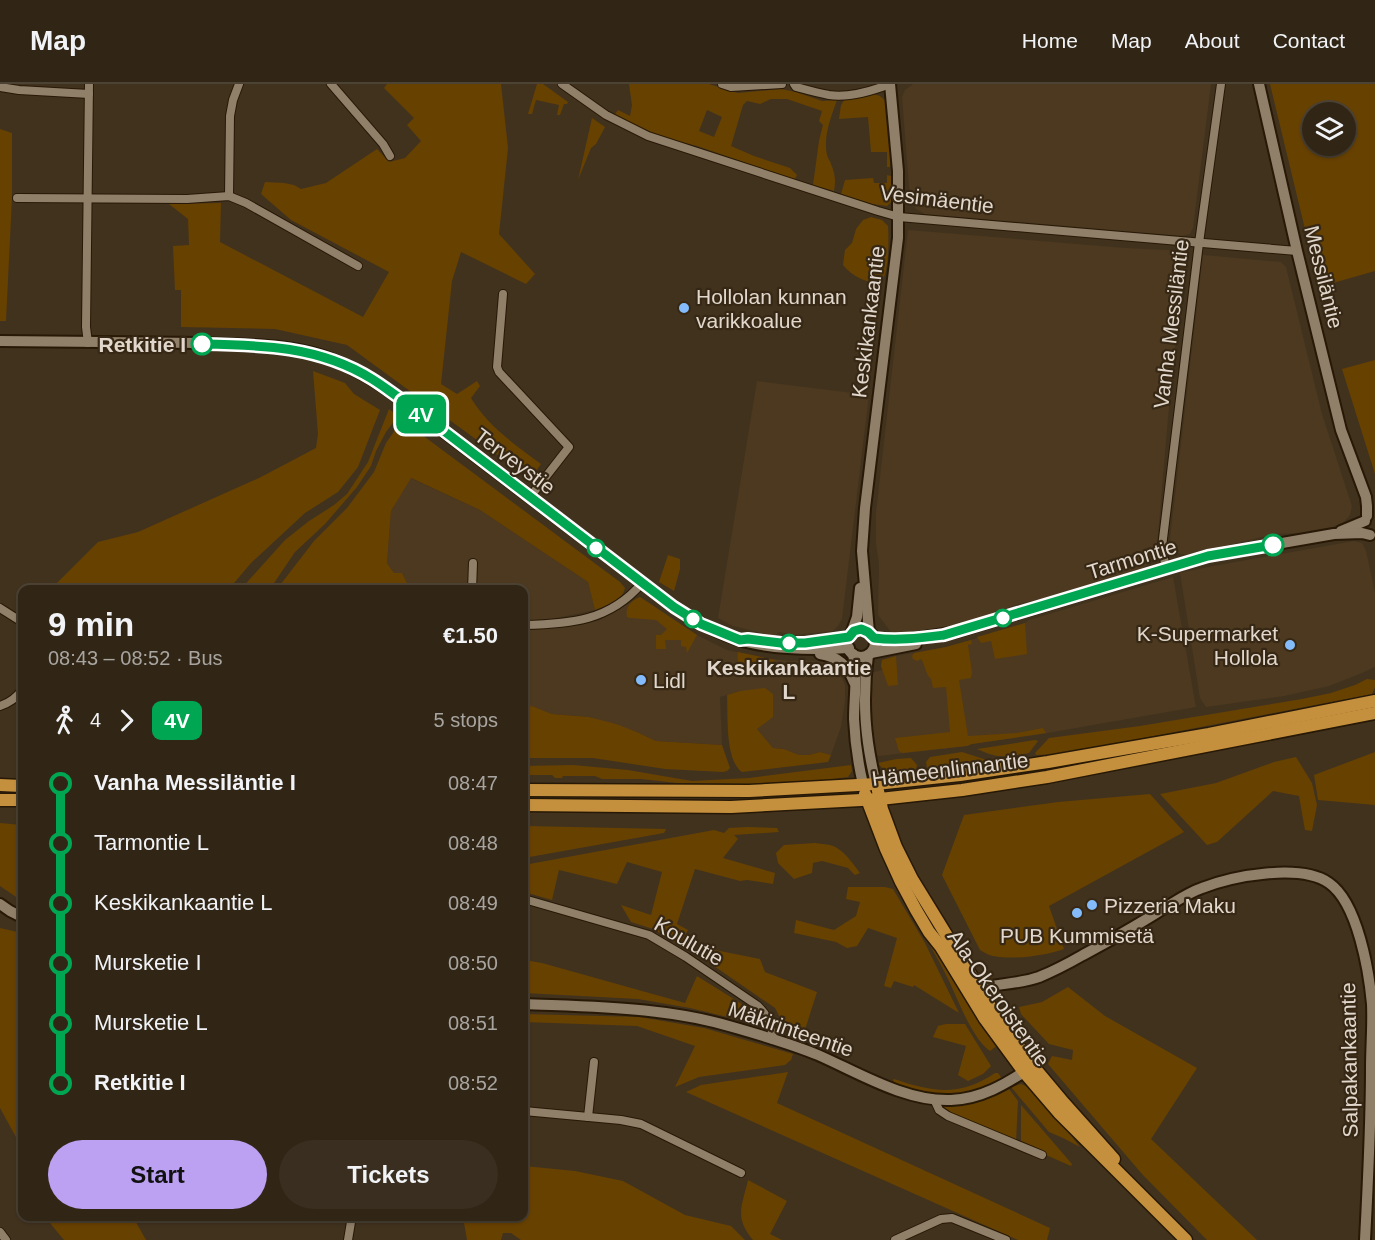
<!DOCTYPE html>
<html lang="en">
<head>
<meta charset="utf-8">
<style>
	body { margin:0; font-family:Helvetica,sans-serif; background:#392e1f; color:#f1f3f6; height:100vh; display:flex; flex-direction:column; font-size:22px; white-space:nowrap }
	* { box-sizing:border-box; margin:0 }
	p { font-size:20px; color:#a8a5a1 }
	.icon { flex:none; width:33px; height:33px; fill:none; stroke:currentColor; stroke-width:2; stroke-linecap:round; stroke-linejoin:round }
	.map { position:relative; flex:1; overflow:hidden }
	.side { position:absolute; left:18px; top:501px; width:510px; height:636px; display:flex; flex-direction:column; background:#312616; border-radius:12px; box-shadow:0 2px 4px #0004,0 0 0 2px #4c4335 }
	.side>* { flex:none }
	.badge { padding:0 12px; border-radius:9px; font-size:21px; line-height:39px }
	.tools { position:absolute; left:1302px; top:18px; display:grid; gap:12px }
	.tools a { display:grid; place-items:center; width:54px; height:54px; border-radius:50%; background:#312616; box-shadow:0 2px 4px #0004,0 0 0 2px #4c4335; font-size:30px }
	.map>.badge { position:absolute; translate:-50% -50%; box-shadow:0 0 0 3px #fff }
	.legs { display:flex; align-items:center; gap:9px; height:66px; padding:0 30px; font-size:20px }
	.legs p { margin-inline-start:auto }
	.head { display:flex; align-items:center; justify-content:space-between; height:102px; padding:0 30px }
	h1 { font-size:33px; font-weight:700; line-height:45px }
	.cta { display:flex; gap:12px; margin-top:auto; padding:12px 30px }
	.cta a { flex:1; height:69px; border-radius:36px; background:#bca0f2; color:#111; font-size:24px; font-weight:700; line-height:69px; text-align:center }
	.cta a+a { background:#392e1f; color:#f1f3f6 }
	ul { padding:0 30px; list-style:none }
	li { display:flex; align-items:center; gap:21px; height:60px; font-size:22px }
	li i { display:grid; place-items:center; width:9px; height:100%; margin:0 8px; background:currentColor }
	li i::after { content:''; width:15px; height:15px; margin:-8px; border:4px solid; border-radius:50%; background:#312616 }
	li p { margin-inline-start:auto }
	li:first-child i { background:linear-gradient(#0000 50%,currentColor 0) }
	li:last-child i { background:linear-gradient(currentColor 50%,#0000 0) }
	header { display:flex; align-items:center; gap:36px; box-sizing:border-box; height:84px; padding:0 30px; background:#312616; border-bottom:2px solid #4c4335 }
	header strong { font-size:28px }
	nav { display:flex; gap:33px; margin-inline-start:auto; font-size:21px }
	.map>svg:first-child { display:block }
	.built { fill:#4d3920 }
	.green { fill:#674100; fill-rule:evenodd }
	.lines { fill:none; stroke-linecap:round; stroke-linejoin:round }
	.street-casing { stroke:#271906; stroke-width:10 }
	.secondary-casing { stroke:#271906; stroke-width:14 }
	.primary-casing { stroke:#271906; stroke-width:15 }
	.street { stroke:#907f69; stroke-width:8 }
	.secondary { stroke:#907f69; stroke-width:10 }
	.primary { stroke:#c5903e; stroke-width:12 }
	.line-1-casing { stroke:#fff; stroke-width:14 }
	.line-1 { stroke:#00a651; stroke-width:9 }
	.poi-dot { fill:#84bcfb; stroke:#362814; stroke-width:2 }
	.stop-1-dot { fill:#fff; stroke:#00a651; stroke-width:3 }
	.labels { text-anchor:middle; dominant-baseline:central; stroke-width:4.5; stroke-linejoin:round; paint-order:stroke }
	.street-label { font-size:21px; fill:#e1d7cc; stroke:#362814 }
	.poi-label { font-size:21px; fill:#e1d7cc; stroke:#362814; text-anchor:start }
	.stop-label { font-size:21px; font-weight:bold; fill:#e1d7cc; stroke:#362814; text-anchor:end }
</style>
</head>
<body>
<header>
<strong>Map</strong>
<nav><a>Home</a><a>Map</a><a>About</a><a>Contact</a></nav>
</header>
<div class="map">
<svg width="1375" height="1156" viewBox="0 0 1375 1156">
	<rect width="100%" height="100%" fill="#41321e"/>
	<g class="built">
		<polygon points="913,0 1211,0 1193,144 1190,150 1182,152 925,130 916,125 910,115 902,13 905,6"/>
		<polygon points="908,146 1125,164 1185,167 1170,311 1157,462 1155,471 1149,480 1135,488 1042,515 1018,520 948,545 907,553 894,552 878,531 879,480 876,460 876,429"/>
		<polygon points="1203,171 1281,178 1286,183 1322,330 1352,422 1350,431 1343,439 1332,443 1298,449 1274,450 1188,471 1177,469 1173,464 1170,455"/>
		<polygon points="757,297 869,311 842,535 838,542 833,547 794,551 779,548 774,552 733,542 718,534"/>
		<polygon points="410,394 480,426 588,498 595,526 552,535 525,537 526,546 580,541 600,536 640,513 697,551 727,566 765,574 790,577 816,577 831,580 840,589 845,601 845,617 841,643 831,671 820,668 809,671 799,671 784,665 773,664 757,645 740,607 720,613 722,661 656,657 637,648 589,633 552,630 532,622 524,623 524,506 410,505 402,489 394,489 387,479 391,427"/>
		<polygon points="1354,457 1362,459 1366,467 1375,508 1375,583 1362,589 1329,602 1284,612 1206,623 1200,614 1180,489 1213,482"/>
		<polygon points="1173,493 1196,623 1036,651 972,660 967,662 879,672 874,670 868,612 871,589 882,586 881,582 882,576 896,572 946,563 971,556 1025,539 1029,536"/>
	</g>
	<g class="green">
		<path d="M387,0H501L508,64L499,150L535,190L526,200L461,168L452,197L441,300L457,310L477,297L480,302L471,314C487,341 515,361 541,380L530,395L347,261L275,245L181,243V206H175L173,162L189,161L188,135L169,120L221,119L220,158L363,233L389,188L291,136L261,110L265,98L284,99L294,101L301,105L326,99L377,65L389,78L405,74L421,57L407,41L414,34L384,4Z"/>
		<polygon points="537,0 543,0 568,18 567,20 564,20 560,31 557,31 559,21 536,16 532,30 528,30"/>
		<path d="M629,0H709L738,9L781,5L796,8L822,17L837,16C831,33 823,53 827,71C828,75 830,76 831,80C835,89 836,97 834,107L813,101L819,57L823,41L819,37L822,27L787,15H771L760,20L747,17L743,21L731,62L754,72L790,84L797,91L795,95L790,94L697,62L666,54L634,41L615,30L618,26L630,32L632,21ZM707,26L722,33L714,53L699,47Z"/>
		<path d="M1270,0H1375V187L1319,203ZM1346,28V62H1312V28Z"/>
		<polygon points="873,10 880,12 887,18 891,76 890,83 887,83 887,68 871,68 868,33 839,35 841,21 845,15"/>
		<polygon points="592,34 605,43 596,60 591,64 578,96"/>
		<polygon points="0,45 12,49 12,114 6,237 0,237"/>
		<polygon points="887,91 891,92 892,117 887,122 872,120 841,110 845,96 873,94 874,99 887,99"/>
		<path d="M871,133L882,136L888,142C889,157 889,187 881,200C865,198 853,193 843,181L845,166L852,159L856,145L863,136Z"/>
		<polygon points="1375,276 1375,390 1342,285"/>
		<polygon points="313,287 345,299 354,310 380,326 358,383 338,408 305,429 251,479 229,505 59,506 54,502 98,458 138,448 259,394 316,364 318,350"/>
		<polygon points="389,325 398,332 386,348 376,367 371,382 357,403 325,440 295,468 270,505 241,505 285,456 309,437 334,421 347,410 368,378"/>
		<path d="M402,336L620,498L625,504C622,517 607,521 595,526L588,498L480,426L411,394L391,427L387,479L394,489H402L410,505H277L314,457L347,424L374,388L386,359Z"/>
		<polygon points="668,471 680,475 680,485 674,507 659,498"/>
		<path d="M640,513L697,551L687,569L686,563L681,562V556H665L666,565H656V551H661L667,545L656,536L630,534L627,533C625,522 631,517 640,513Z"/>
		<polygon points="1025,539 1027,570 995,575 991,557 981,559 977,553"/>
		<path d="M971,556L972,560L968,561L972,588L971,594L959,596L968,652L1017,649L1043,644L1046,649L972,660L967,662L902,669L899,667L895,654L950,648L946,603L933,604L931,595C925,590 926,582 921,575L917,577L913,575L912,572L914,569L946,563Z"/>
		<path d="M738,568L775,576L773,582L770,584C756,584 734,589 738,568Z"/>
		<polygon points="896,572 898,601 888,602 881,582 882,576"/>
		<polygon points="1367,595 1375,596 1375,603 1372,610 1061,670 1036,671 1035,669 1049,654 1140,642 1302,615 1331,609 1355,601"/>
		<path d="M765,604L773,610V633L757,645L773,664L784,665L799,671H809L820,668L831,671L828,678L742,688C725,677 728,631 727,611L740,607Z"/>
		<polygon points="532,622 552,630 589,633 616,640 637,648 656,657 722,661 730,684 727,687 723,688 665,685 593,674 524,674 524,623"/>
		<path d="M1035,656L1038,657L1029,669C1006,673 999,675 977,665Z"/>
		<polygon points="962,668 990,677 927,684 926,678 930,673"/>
		<polygon points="1375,668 1375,721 1318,716 1314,691"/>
		<polygon points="1296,673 1312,699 1317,721 1312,747 1305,746 1299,712 1273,707 1217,758 1207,761 1160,710 1216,699 1274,678"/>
		<path d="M911,674L917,681L916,685C902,687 886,692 878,679L896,675Z"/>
		<polygon points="573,681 628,686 692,697 749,694 851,681 852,687 848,693 818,697 775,700 677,699 641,695 602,695 595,692 563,692 562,694 555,694 552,691 524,691 524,682"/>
		<path d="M1150,710L1184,748L1049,822L1064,865C1044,872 1014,876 993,872C988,871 984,868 980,866L942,791L964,731L1058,718Z"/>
		<polygon points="0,739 22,741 22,817 0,802"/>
		<polygon points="524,742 526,742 666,745 664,749 524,774"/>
		<polygon points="747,743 777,744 779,748 734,751 738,755 723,774 775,789 773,800 747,796 740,797 695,785 677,840 688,846 680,861 653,845 631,838 621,821 651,831 662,788 627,778 617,800 559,786 552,816 524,808 524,781 714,746 724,749 729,744"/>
		<path d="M815,759C820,760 826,760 830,761C843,764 853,780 860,789L855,791L848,784L822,777L813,779L812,789L794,795L778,779L776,769L784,761Z"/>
		<polygon points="848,803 885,803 893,805 925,859 959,929 914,901 913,903 894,897 891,904 884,902 897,854 868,844 857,862 847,864 836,858 794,849 796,836 834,846 856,832 860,818 846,815"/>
		<polygon points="0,844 22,849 22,1064 0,1024"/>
		<path d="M928,858H929L934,862L998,961L990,967C971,954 957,912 946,891C941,880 934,869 928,858Z"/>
		<polygon points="705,864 760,875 765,888 817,908 803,952 786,945 775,924 701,873"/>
		<polygon points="524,876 542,879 685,919 697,892 753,927 748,938 690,924 638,915 524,909"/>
		<polygon points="1068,903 1105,932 1197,984 1151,1055 1257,1156 1207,1156 1142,1090 1048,980 1052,972 1072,976 1073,966 1049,960 1021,930 1019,923 1042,918"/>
		<polygon points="524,930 640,933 704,944 793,970 791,976 785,981 699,993 675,1003 695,962 637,942 524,938"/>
		<polygon points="946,940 965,940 991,982 983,990 968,997 958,991 966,962 933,953 938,942"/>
		<polygon points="788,988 777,1019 1050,1144 1047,1156 1018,1156 686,1008 701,1001"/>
		<path d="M995,989H998L1003,996C994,1000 983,1007 973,1009C947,1015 919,1009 895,1000L893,996L894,995C932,1008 960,1013 995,989Z"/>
		<path d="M1021,1000C1043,1008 1065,1044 1080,1063L1063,1054L1049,1048L1011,1003Z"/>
		<polygon points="1009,1005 1018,1017 1016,1058 945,1027 944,1022 974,1019"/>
		<polygon points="1021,1021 1072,1080 1071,1082 1021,1060"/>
		<polygon points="524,1082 575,1087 623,1097 685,1131 731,1142 745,1156 521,1156 511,1149 503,1149 501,1156 467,1156 463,1133 524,1132"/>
		<path d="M748,1096L787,1117L770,1150L782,1156H753C734,1134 742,1122 748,1096Z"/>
		<polygon points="45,1133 133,1133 146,1156 64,1156"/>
	</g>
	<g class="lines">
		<defs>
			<g id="street">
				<polyline points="331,0 383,60 390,72"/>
				<polyline points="562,0 606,31 648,52 878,127 899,133 1297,167"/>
				<polyline points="722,0 731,3 782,0"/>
				<path d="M794,0L796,3C807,6 818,9 829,11C849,14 872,7 890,0"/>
				<polyline points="0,3 19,6 89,10"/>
				<polyline points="229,112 230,32 233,16 239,0"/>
				<polyline points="17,114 187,115 229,112 246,119 358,182"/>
				<polyline points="503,210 497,283 499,288 569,363 530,413"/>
				<polyline points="88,259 86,243 89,0"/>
				<polyline points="1166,485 1162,463 1199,159 1221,0"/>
				<polyline points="472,506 473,479"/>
				<polyline points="0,524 22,538"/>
				<path d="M524,541C570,540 610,537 642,499"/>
				<path d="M0,622C9,619 17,613 22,606"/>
				<path d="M524,815L649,851L686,873L758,922C768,932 772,941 773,956"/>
				<polyline points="934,1015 939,1026 948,1032 1042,1071"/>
				<polyline points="524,1027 621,1036 641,1040 741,1089"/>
				<polyline points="588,1033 594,978"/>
				<polyline points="0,1148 6,1156"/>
				<polyline points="348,1156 352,1132"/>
				<polyline points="895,1156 941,1135 952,1134 1006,1156"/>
			</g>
			<g id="secondary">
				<polyline points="1259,0 1297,167 1341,346 1366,413 1367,422 1367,432"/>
				<path d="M0,257C67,258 134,258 201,259C241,261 284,259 323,272C357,284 381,301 410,322L674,523C694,536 714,548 736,555C770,566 813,566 849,564"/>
				<polyline points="1341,447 1365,437"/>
				<circle cx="861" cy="559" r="14"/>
				<polyline points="869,548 862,467 865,424 898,154 898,87 890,0"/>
				<polyline points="851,550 857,533 860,504"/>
				<polyline points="874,554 890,556 912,555 956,548 1208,472 1334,450 1362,449 1370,451"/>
				<polyline points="806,559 849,553"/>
				<polyline points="871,569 916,560"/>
				<path d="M820,570C839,573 847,581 854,598"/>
				<path d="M853,570C858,592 854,613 854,635C855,657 858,679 863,700"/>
				<path d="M868,571C862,617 865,655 876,700"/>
				<polyline points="0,820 10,827 22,833"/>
				<path d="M972,906C994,899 1017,901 1039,893C1054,887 1069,879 1083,871C1109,857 1134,843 1158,828C1172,820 1187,809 1202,804C1233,792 1300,779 1329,799C1358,819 1369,888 1372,920C1373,941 1371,963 1371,984C1371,1041 1368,1099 1365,1156"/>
				<path d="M524,920C594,923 668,923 736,944C764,952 792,960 818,971C859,989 906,1018 951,1016C981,1015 1006,1000 1030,984"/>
			</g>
			<g id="primary">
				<polyline points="0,701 22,702"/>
				<polyline points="524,706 749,707 876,700 960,691 1048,678 1209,650 1375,617"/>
				<polyline points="878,707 882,725 896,763 912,795 993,927 1033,982 1064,1019 1114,1075"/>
				<polyline points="865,710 886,765 901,798 916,826 929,848 941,863 985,935 1024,988 1060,1030 1186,1156"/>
				<polyline points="0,716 22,716"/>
				<polyline points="524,721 731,723 880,715 962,706 1047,693 1375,629"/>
			</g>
		</defs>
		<use href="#street" class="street-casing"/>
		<use href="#secondary" class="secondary-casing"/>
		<use href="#primary" class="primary-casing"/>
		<use href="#street" class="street"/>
		<use href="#secondary" class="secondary"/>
		<use href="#primary" class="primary"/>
	</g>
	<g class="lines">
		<defs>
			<path id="line-1" d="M202,260C262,261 319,262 372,295C385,303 397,313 410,321L674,523L701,540L740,556L748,555L781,559H805L849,553L854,547L861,545L868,548L874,554C898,557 920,554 944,551L1208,472L1273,461"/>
		</defs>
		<use href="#line-1" class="line-1-casing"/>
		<use href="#line-1" class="line-1"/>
	</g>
	<g class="poi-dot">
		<circle cx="684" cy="224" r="6"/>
		<circle cx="1290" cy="561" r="6"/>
		<circle cx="641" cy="596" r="6"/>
		<circle cx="1092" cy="821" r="6"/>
		<circle cx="1077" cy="829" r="6"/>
	</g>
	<g class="stop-1-dot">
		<circle cx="202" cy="260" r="10"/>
		<circle cx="1273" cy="461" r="10"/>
		<circle cx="596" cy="464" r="8"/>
		<circle cx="1003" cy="534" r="8"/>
		<circle cx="693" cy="535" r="8"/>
		<circle cx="789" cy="559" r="8"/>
	</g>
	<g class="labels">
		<g class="street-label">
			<text transform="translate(937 115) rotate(7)">Vesimäentie</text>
			<text transform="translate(1324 193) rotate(76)">Messiläntie</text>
			<text transform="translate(868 238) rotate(-83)">Keskikankaantie</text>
			<text transform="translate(1171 240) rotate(-83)">Vanha Messiläntie</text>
			<text transform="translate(515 377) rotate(37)">Terveystie</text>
			<text transform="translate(1132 475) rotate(-17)">Tarmontie</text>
			<text transform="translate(950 685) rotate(-7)">Hämeenlinnantie</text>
			<text transform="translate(689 857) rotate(30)">Koulutie</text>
			<text transform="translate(999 914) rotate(55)">Ala-Okeroistentie</text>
			<text transform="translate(791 945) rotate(19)">Mäkirinteentie</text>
			<text transform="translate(1349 976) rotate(-91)">Salpakankaantie</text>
		</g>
		<g class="poi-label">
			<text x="696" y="212">Hollolan kunnan<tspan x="696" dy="24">varikkoalue</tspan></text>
			<text x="1278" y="549" text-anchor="end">K-Supermarket<tspan x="1278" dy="24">Hollola</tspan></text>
			<text x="653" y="596">Lidl</text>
			<text x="1104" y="821">Pizzeria Maku</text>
			<text x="1077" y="851" text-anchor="middle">PUB Kummisetä</text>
		</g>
		<g class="stop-label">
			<text x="186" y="260">Retkitie I</text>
			<text x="789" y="583" text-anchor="middle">Keskikankaantie<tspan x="789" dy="24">L</tspan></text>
		</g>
	</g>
</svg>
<div class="tools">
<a><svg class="icon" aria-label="layers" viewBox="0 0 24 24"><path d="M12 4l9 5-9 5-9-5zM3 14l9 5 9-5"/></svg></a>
</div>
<b class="badge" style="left:421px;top:330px;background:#00a651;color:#fff">4V</b>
<section class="side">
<div class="head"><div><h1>9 min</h1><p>08:43 – 08:52 · Bus</p></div><b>€1.50</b></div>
<div class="legs"><svg class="icon" aria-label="walk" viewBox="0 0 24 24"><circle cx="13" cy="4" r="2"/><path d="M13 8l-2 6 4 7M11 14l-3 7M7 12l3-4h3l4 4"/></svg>4<svg class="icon" aria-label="forward" viewBox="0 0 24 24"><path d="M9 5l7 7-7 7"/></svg><b class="badge" style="background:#00a651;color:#fff">4V</b><p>5 stops</p></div>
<ul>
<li><i style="color:#00a651"></i><b>Vanha Messiläntie I</b><p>08:47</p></li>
<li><i style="color:#00a651"></i><span>Tarmontie L</span><p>08:48</p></li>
<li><i style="color:#00a651"></i><span>Keskikankaantie L</span><p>08:49</p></li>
<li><i style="color:#00a651"></i><span>Mursketie I</span><p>08:50</p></li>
<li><i style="color:#00a651"></i><span>Mursketie L</span><p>08:51</p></li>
<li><i style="color:#00a651"></i><b>Retkitie I</b><p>08:52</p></li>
</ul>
<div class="cta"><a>Start</a><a>Tickets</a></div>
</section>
</div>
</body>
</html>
